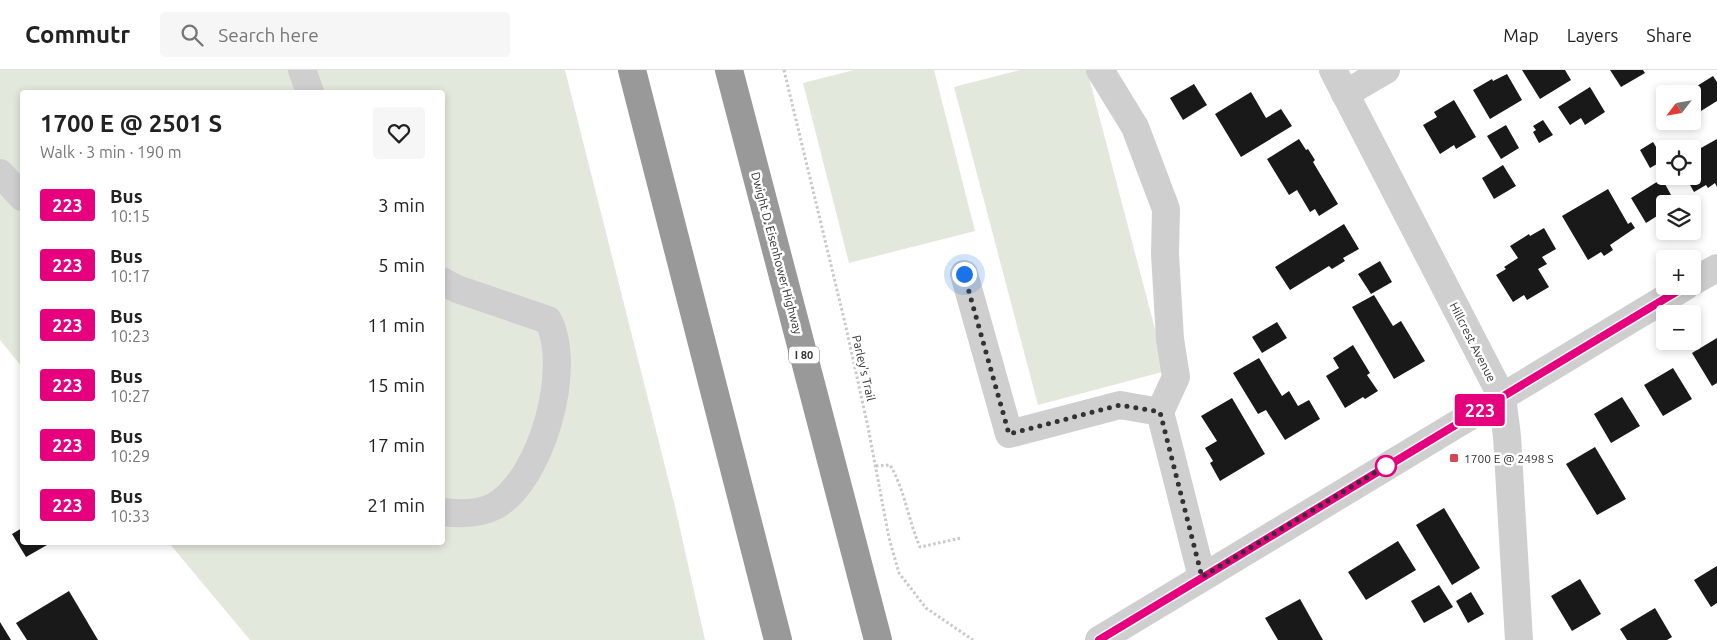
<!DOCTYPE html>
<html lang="en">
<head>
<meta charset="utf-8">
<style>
	body { margin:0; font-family:Ubuntu,sans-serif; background:#f6f6f6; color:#222; height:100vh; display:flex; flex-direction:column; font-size:19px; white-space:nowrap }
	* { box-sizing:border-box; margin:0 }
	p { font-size:16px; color:#767676 }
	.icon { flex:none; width:28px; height:28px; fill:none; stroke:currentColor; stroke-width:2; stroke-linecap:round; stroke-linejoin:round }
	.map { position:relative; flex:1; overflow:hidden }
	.panel { position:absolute; left:20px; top:20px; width:425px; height:455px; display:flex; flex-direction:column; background:#fff; border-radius:5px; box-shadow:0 2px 8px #0003 }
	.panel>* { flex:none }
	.badge { padding:0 10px; border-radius:4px; font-size:18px; line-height:32px }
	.needle { width:32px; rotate:239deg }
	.fabs { position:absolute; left:1656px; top:15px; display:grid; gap:10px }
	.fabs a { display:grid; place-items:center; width:45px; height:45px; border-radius:5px; background:#fff; box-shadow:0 2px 8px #0003; font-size:25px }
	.you { position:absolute; width:25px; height:25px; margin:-12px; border:4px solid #fff; border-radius:50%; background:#1a73e8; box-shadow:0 0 0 8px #1a73e833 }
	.map>.badge { position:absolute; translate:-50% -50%; box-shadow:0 0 0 2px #fff }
	.round { display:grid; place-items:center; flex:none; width:52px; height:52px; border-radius:5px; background:#f6f6f6 }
	.summary { display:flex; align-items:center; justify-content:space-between; height:85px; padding:0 20px }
	h1 { font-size:24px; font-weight:700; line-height:38px }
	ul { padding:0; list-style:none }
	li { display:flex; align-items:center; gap:15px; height:60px; padding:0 20px }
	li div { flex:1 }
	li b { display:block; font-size:19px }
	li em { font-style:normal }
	li .badge { min-width:55px; font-weight:700; text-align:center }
	header { display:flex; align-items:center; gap:30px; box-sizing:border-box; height:70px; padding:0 25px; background:#fff; border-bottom:1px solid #e0e0e0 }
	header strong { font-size:24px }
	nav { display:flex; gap:28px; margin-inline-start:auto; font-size:18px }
	.search { width:350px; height:45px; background:#f6f6f6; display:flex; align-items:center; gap:12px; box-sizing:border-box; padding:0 18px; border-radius:5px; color:#767676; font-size:19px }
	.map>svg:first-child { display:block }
	.green { fill:#e3e8dc }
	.building { fill:#191919 }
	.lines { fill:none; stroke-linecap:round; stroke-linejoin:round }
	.path { stroke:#c9c9c9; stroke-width:3; stroke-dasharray:2.5 2.5; stroke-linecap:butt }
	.minor { stroke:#cfcfcf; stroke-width:28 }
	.highway { stroke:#999; stroke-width:28 }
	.line-casing { stroke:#fff; stroke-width:11 }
	.line { stroke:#e6007e; stroke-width:8 }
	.walk { stroke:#323232; stroke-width:5; stroke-dasharray:0 9 }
	.poi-dot { fill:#da4457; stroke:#fff; stroke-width:2 }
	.stop-dot { fill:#fff; stroke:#e6007e; stroke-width:2.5 }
	.labels { text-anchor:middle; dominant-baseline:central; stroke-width:5; stroke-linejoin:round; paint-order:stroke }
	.shield { fill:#fff; stroke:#707070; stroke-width:1 }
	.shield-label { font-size:11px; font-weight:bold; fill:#323232 }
	.street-label { font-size:12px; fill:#323232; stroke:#fff }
	.poi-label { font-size:12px; fill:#323232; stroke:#fff; text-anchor:start }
</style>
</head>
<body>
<header>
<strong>Commutr</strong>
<div class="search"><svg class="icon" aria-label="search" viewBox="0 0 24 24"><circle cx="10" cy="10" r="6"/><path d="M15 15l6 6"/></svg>Search here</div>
<nav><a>Map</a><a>Layers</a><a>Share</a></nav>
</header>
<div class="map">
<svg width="1717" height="570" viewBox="0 0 1717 570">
	<rect width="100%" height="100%" fill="#fff"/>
	<g class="green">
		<polygon points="0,0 565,0 674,432 705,570 250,570 169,473 442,472 442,22 22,22 22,297 0,270"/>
		<polygon points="854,0 934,0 975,161 849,193 803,13"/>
		<polygon points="1020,0 1087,0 1166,301 1038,335 954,17"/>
	</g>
	<g class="building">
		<polygon points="1522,0 1565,0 1571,10 1540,29"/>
		<polygon points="1610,0 1643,0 1645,3 1621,17"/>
		<polygon points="1507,4 1522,30 1490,49 1473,20 1492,9 1493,11"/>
		<polygon points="1713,6 1717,12 1717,31 1701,41 1692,28 1692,24 1690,24 1689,21"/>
		<polygon points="1194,14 1207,35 1183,50 1170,28"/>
		<polygon points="1590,17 1605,42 1585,55 1581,48 1570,55 1558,37"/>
		<polygon points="1251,22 1266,48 1281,39 1292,56 1241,87 1215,44"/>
		<polygon points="1454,30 1476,67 1456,79 1454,75 1440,84 1423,55 1437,47 1434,42"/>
		<polygon points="1543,50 1553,65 1539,73 1533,62 1536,60 1533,56"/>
		<polygon points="1506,55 1519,78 1501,89 1487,66"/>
		<polygon points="1299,69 1306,80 1308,79 1315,90 1313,92 1338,134 1319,146 1315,139 1310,142 1297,120 1289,125 1267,89"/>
		<polygon points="1717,69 1717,117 1715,113 1708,118 1706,115 1694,122 1685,106 1692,106 1692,83"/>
		<polygon points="1653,72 1664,90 1650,98 1640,80"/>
		<polygon points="1503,95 1516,116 1494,129 1482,108"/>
		<polygon points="1660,110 1663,115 1665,114 1676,134 1665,134 1665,141 1646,153 1631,128"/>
		<polygon points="1608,119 1628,154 1631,152 1635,158 1610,175 1613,180 1604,186 1601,182 1588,190 1562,146"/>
		<polygon points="1344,154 1359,179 1343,188 1345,191 1332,199 1329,196 1290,220 1275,197"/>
		<polygon points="1544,158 1556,179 1542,187 1547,194 1538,199 1549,217 1527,230 1524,225 1513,232 1496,205 1506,199 1504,197 1518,188 1510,176 1529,164 1530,166"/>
		<polygon points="1380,191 1392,212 1371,224 1358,204"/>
		<polygon points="1374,225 1393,256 1401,251 1425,291 1394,309 1352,237"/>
		<polygon points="1277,252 1287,268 1262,283 1252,267"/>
		<polygon points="1717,268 1717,313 1712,316 1692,283"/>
		<polygon points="1353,275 1370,303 1367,305 1378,321 1365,329 1363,327 1345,338 1326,306 1339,298 1333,288"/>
		<polygon points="1259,288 1282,326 1289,321 1298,336 1309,330 1320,349 1285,370 1266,340 1258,344 1233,303"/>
		<polygon points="1673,298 1692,329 1663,346 1644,315"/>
		<polygon points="1622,327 1640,356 1611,373 1594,344"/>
		<polygon points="1232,328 1265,384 1220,411 1210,393 1213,391 1205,378 1217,371 1201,346"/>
		<polygon points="1595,377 1626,429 1597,445 1566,394"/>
		<polygon points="1444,438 1480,498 1452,515 1416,455"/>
		<polygon points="22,458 22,472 45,472 47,475 26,487 12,464"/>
		<polygon points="1398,471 1416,500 1366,530 1348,502"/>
		<polygon points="1717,496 1717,533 1711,537 1694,510"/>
		<polygon points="1580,509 1601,544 1572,561 1551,526"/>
		<polygon points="1439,515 1453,537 1424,553 1411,531"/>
		<polygon points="69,521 98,570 27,570 16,553"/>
		<polygon points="1471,522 1484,544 1468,553 1456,531"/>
		<polygon points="1300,529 1323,570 1278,570 1265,548"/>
		<polygon points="1655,538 1672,567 1667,570 1627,570 1620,559"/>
		<polygon points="0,552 11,570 0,570"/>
	</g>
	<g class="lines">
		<g class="path">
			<polyline points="784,0 845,253 868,357 889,468 899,503 926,538 973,570"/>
			<path d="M876,396L890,395C905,420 908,450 920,477L961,468"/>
		</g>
		<g class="minor">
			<polyline points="302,0 310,22"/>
			<polyline points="1100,0 1135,57 1166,139 1165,184 1170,269 1176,307 1160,342"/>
			<polyline points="1333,0 1502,327 1507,366 1519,570"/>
			<polyline points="1345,24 1386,0"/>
			<polyline points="0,103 22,127"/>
			<polyline points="964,204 1009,364 1120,335 1160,342 1202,507"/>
			<path d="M442,211L457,219L548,250C573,297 542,409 495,436C480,444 458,444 442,442"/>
			<polyline points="1692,212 1717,198"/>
			<polyline points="1099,570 1686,216"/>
		</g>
		<g class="highway">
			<polyline points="632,0 778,570"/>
			<polyline points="729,0 878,570"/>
		</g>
	</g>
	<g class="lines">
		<defs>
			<polyline id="line" points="1099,570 1686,216"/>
		</defs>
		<use href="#line" class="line-casing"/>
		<use href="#line" class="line"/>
		<polyline class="walk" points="964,204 1009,364 1120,335 1160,342 1202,507 1386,396"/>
	</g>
	<rect class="poi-dot" x="1449" y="383" width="10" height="10" rx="2.5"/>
	<circle class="stop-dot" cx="1386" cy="396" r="10"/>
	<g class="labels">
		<rect class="shield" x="789" y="276.5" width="30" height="17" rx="4"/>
		<g class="shield-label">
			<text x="804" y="285">I 80</text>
		</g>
		<g class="street-label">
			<text transform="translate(777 183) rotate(75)">Dwight D. Eisenhower Highway</text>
			<text transform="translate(1473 272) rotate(63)">Hillcrest Avenue</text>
			<text transform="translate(864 298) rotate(77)">Parley's Trail</text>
		</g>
		<g class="poi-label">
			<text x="1464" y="388">1700 E @ 2498 S</text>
		</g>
	</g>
</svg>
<div class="fabs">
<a><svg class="needle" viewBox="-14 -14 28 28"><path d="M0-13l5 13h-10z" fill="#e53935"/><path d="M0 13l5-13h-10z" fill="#767676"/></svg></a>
<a><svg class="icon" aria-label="locate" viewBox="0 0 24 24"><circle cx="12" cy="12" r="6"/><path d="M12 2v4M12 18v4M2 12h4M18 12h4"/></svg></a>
<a><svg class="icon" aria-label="layers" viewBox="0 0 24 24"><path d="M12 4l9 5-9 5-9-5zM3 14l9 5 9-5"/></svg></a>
<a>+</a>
<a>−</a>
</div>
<div class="you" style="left:964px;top:204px"></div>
<b class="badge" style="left:1480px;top:340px;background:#e6007e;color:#fff">223</b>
<section class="panel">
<div class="summary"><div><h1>1700 E @ 2501 S</h1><p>Walk · 3 min · 190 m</p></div><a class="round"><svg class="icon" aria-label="heart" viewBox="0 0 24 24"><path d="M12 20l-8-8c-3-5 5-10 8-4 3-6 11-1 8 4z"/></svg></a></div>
<ul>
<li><span class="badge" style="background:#e6007e;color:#fff">223</span><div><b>Bus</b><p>10:15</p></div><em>3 min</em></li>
<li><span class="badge" style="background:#e6007e;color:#fff">223</span><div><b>Bus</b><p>10:17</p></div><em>5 min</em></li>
<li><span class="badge" style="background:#e6007e;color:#fff">223</span><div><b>Bus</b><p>10:23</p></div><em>11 min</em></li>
<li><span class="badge" style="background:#e6007e;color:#fff">223</span><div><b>Bus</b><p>10:27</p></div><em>15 min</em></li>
<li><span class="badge" style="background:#e6007e;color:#fff">223</span><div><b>Bus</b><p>10:29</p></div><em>17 min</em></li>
<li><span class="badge" style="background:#e6007e;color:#fff">223</span><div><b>Bus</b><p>10:33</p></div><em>21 min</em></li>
</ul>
</section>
</div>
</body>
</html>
